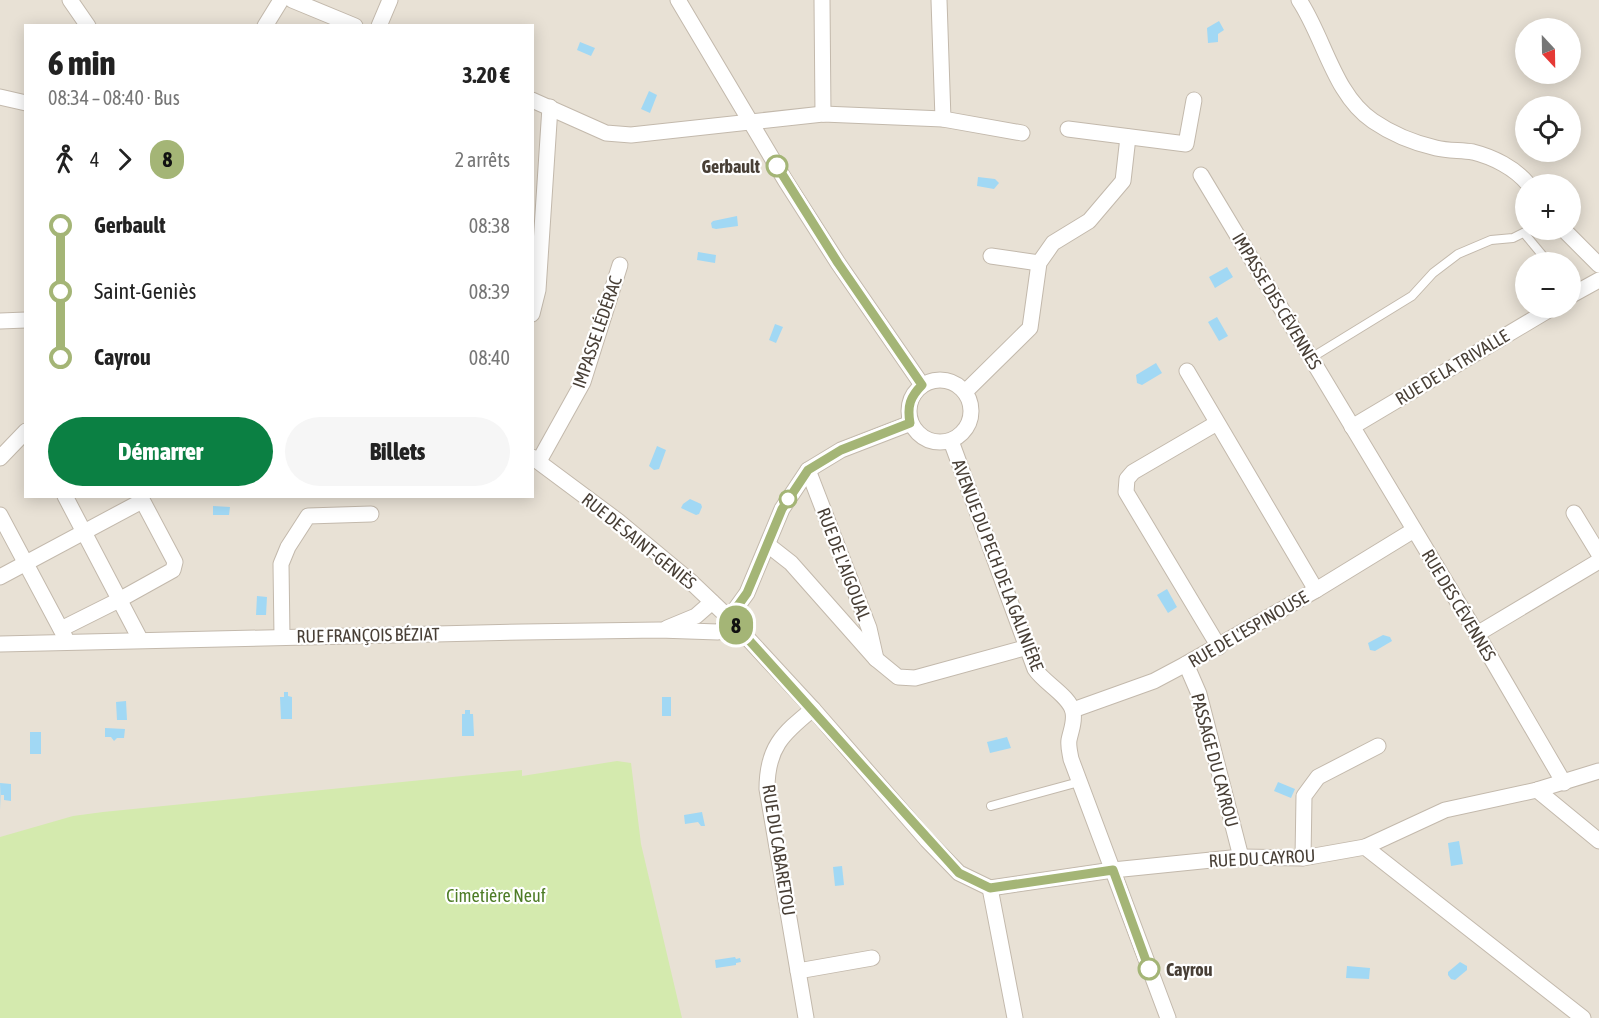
<!DOCTYPE html>
<html lang="fr">
<head>
<meta charset="utf-8">
<style>
	body { margin:0; font-family:"Asap Condensed",sans-serif; background:#f6f6f6; color:#222; height:100vh; display:flex; flex-direction:column; font-size:22px; white-space:nowrap }
	* { box-sizing:border-box; margin:0 }
	p { font-size:20px; color:#767676 }
	.icon { flex:none; width:33px; height:33px; fill:none; stroke:currentColor; stroke-width:2; stroke-linecap:round; stroke-linejoin:round }
	.map { position:relative; flex:1; overflow:hidden }
	.panel { position:absolute; left:24px; top:24px; width:510px; height:474px; display:flex; flex-direction:column; background:#fff; border-radius:0px; box-shadow:0 3px 15px #0003 }
	.panel>* { flex:none }
	.badge { padding:0 12px; border-radius:20px; font-size:21px; line-height:39px }
	.needle { width:39px; rotate:158deg }
	.fabs { position:absolute; left:1515px; top:18px; display:grid; gap:12px }
	.fabs a { display:grid; place-items:center; width:66px; height:66px; border-radius:50%; background:#fff; box-shadow:0 3px 15px #0003; font-size:30px }
	.map>.badge { position:absolute; translate:-50% -50%; box-shadow:0 0 0 3px #fff }
	.legs { display:flex; align-items:center; gap:9px; height:66px; padding:0 24px; font-size:20px }
	.legs p { margin-inline-start:auto }
	.summary { display:flex; align-items:center; justify-content:space-between; height:102px; padding:0 24px }
	h1 { font-size:33px; font-weight:800; line-height:45px }
	.cta { display:flex; gap:12px; margin-top:auto; padding:12px 24px }
	.cta a { flex:1; height:69px; border-radius:36px; background:#0b8043; color:#fff; font-size:24px; font-weight:800; line-height:69px; text-align:center }
	.cta a+a { background:#f6f6f6; color:#222 }
	ul { padding:0 24px; list-style:none }
	li { display:flex; align-items:center; gap:21px; height:66px; font-size:22px }
	li i { display:grid; place-items:center; width:9px; height:100%; margin:0 8px; background:currentColor }
	li i::after { content:''; width:15px; height:15px; margin:-8px; border:4px solid; border-radius:50%; background:#fff }
	li p { margin-inline-start:auto }
	li:first-child i { background:linear-gradient(#0000 50%,currentColor 0) }
	li:last-child i { background:linear-gradient(currentColor 50%,#0000 0) }
	.map>svg:first-child { display:block }
	.residential { fill:#e8e1d5; fill-rule:evenodd }
	.green { fill:#d4eaae }
	.water { fill:#a1d8f4 }
	.lines { fill:none; stroke-linecap:round; stroke-linejoin:round }
	.lane-casing { stroke:#c3b9ac; stroke-width:10 }
	.street-casing { stroke:#c3b9ac; stroke-width:17 }
	.lane { stroke:#fff; stroke-width:8 }
	.street { stroke:#fff; stroke-width:15 }
	.line-1-casing { stroke:#fff; stroke-width:14 }
	.line-1 { stroke:#a4b576; stroke-width:9 }
	.stop-1-dot { fill:#fff; stroke:#a4b576; stroke-width:3 }
	.labels { text-anchor:middle; dominant-baseline:central; stroke-width:4.5; stroke-linejoin:round; paint-order:stroke }
	.stop-label { font-size:18px; font-weight:bold; fill:#483f36; stroke:#fff; text-anchor:end }
	.street-label { font-size:18px; fill:#483f36; stroke:#fff }
	.park-label { font-size:18px; fill:#4d7c26; stroke:#fff }
</style>
</head>
<body>
<div class="map">
<svg width="1599" height="1018" viewBox="0 0 1599 1018">
	<rect width="100%" height="100%" fill="#f4efe7"/>
	<path class="residential" d="M0,0H1599V1018H0ZM26,26H532V496H26ZM1526,28H1570V74H1526ZM1526,106H1570V152H1526ZM1526,184H1570V230H1526ZM1526,262H1570V308H1526Z"/>
	<polygon class="green" points="617,761 631,763 641,844 682,1018 0,1018 0,837 73,816 103,812 522,770 522,776"/>
	<g class="water">
		<polygon points="1219,21 1224,30 1218,34 1218,42 1208,43 1207,28"/>
		<polygon points="580,42 595,48 591,56 577,50"/>
		<polygon points="649,91 657,95 650,113 641,109"/>
		<polygon points="978,177 995,179 999,183 994,189 977,186"/>
		<polygon points="737,216 738,226 716,229 712,228 711,223 713,221"/>
		<polygon points="698,252 716,255 715,263 697,260"/>
		<polygon points="1227,267 1233,277 1215,288 1209,277"/>
		<polygon points="1217,317 1228,336 1219,341 1208,322"/>
		<polygon points="775,324 783,327 776,343 769,340"/>
		<polygon points="1156,363 1162,373 1142,385 1137,383 1136,375"/>
		<polygon points="657,446 666,450 659,469 654,470 649,466"/>
		<polygon points="690,499 701,504 702,507 699,514 696,515 681,508 683,504"/>
		<polygon points="213,506 230,507 229,515 213,515"/>
		<polygon points="1167,589 1177,607 1168,613 1157,595"/>
		<polygon points="257,596 267,597 266,615 256,615"/>
		<polygon points="1383,635 1390,637 1392,641 1375,651 1370,650 1368,643"/>
		<polygon points="284,692 288,692 288,696 292,697 292,719 281,719 280,697 284,697"/>
		<rect x="662" y="697" width="9" height="19"/>
		<polygon points="126,701 127,720 117,720 116,702"/>
		<polygon points="465,710 470,710 470,714 473,714 474,736 462,736 462,714 465,714"/>
		<polygon points="105,728 125,729 124,738 117,738 114,741 111,737 105,737"/>
		<rect x="30" y="732" width="11" height="22"/>
		<polygon points="1007,737 1011,748 990,753 987,742"/>
		<polygon points="1278,782 1295,789 1291,798 1274,791"/>
		<polygon points="0,783 11,784 11,801 4,800 4,795 1,795 1,810"/>
		<polygon points="702,812 705,826 701,826 698,822 685,824 684,815"/>
		<polygon points="1459,841 1463,864 1451,866 1448,843"/>
		<polygon points="842,866 844,885 835,886 833,867"/>
		<polygon points="735,957 736,959 740,958 741,962 736,963 736,965 716,968 715,960"/>
		<polygon points="1460,962 1467,966 1467,970 1455,980 1451,979 1448,975 1448,972"/>
		<polygon points="1347,966 1370,968 1369,979 1346,978"/>
	</g>
	<g class="lines">
		<defs>
			<g id="lane">
				<polyline points="1524,233 1548,262"/>
				<polyline points="1311,358 1412,296 1433,273 1458,254 1491,240 1513,238 1529,230"/>
				<polyline points="991,806 1079,782"/>
			</g>
			<g id="street">
				<polyline points="70,0 88,26"/>
				<polyline points="292,0 355,26"/>
				<polyline points="678,0 785,180 838,263 922,385"/>
				<polyline points="822,0 823,114"/>
				<polyline points="939,0 943,119"/>
				<path d="M1299,0C1324,37 1334,95 1373,121C1392,134 1414,143 1436,148C1448,151 1461,150 1473,152C1493,157 1515,168 1528,184"/>
				<polyline points="265,26 281,0"/>
				<polyline points="379,26 390,0"/>
				<polyline points="0,97 26,103"/>
				<polyline points="532,100 606,133 631,135 823,114 943,119 1022,133"/>
				<polyline points="1068,129 1186,144 1194,100"/>
				<polyline points="1201,175 1477,634 1564,783"/>
				<polyline points="1564,230 1599,265"/>
				<polyline points="991,256 1039,263"/>
				<polyline points="1570,296 1599,280"/>
				<polyline points="532,314 538,290 550,107"/>
				<polyline points="0,321 26,320"/>
				<polyline points="1187,371 1316,590"/>
				<circle cx="940" cy="411" r="31"/>
				<polyline points="965,392 1030,328 1039,263 1053,243 1089,221 1123,181 1128,137"/>
				<polyline points="1217,423 1133,472 1127,479 1126,492 1219,647"/>
				<polyline points="1352,427 1552,308"/>
				<path d="M951,441L1035,669C1044,683 1070,696 1073,712C1075,722 1071,730 1069,740C1068,746 1070,753 1071,759L1168,1018"/>
				<polyline points="532,457 618,521 689,580 729,618 813,709 927,840 959,873 990,888"/>
				<polyline points="0,458 26,431"/>
				<polyline points="539,461 583,382 620,265"/>
				<polyline points="808,470 869,628 876,659"/>
				<polyline points="65,496 140,639"/>
				<polyline points="1574,513 1599,554"/>
				<polyline points="0,515 65,637"/>
				<polyline points="768,545 791,563 876,659 898,677 915,678 1028,647"/>
				<polyline points="0,577 142,501"/>
				<polyline points="729,618 747,593 782,509 808,470 841,450 911,423"/>
				<polyline points="667,628 696,616 712,602"/>
				<polyline points="61,629 119,600 173,570 175,562 140,496"/>
				<polyline points="1477,634 1599,561"/>
				<polyline points="282,637 281,564 288,547 308,516 371,514"/>
				<polyline points="0,644 523,632 659,630 718,632 732,622"/>
				<polyline points="1186,664 1199,694 1241,857"/>
				<polyline points="1073,710 1154,681 1186,664 1316,590 1414,530"/>
				<polyline points="1537,790 1599,841"/>
				<polyline points="1365,847 1445,810 1537,790 1599,771"/>
				<polyline points="1303,858 1304,796 1318,777 1378,746"/>
				<polyline points="990,888 1113,870 1241,857 1303,858 1365,847 1583,1018"/>
				<polyline points="990,888 1015,1018"/>
				<polyline points="798,971 872,958"/>
				<path d="M806,1018L767,789C767,748 782,734 813,709"/>
			</g>
		</defs>
		<use href="#lane" class="lane-casing"/>
		<use href="#street" class="street-casing"/>
		<use href="#lane" class="lane"/>
		<use href="#street" class="street"/>
	</g>
	<g class="lines">
		<defs>
			<path id="line-1" d="M777,166L838,263L922,385C910,397 907,406 910,423L841,450L808,470L782,509L747,593L729,618L959,873L990,888L1113,870L1149,969"/>
		</defs>
		<use href="#line-1" class="line-1-casing"/>
		<use href="#line-1" class="line-1"/>
	</g>
	<g class="stop-1-dot">
		<circle cx="777" cy="166" r="10"/>
		<circle cx="788" cy="499" r="8"/>
		<circle cx="1149" cy="969" r="10"/>
	</g>
	<g class="labels">
		<g class="stop-label">
			<text x="760" y="166">Gerbault</text>
			<text x="1166" y="969" text-anchor="start">Cayrou</text>
		</g>
		<g class="street-label">
			<text transform="translate(1277 301) rotate(59)">IMPASSE DES CÉVENNES</text>
			<text transform="translate(597 332) rotate(-71)">IMPASSE LÉDÉRAC</text>
			<text transform="translate(1452 367) rotate(-31)">RUE DE LA TRIVALLE</text>
			<text transform="translate(639 541) rotate(39)">RUE DE SAINT-GENIÈS</text>
			<text transform="translate(844 564) rotate(69)">RUE DE L'AIGOUAL</text>
			<text transform="translate(998 565) rotate(69)">AVENUE DU PECH DE LA GALINIÈRE</text>
			<text transform="translate(1459 605) rotate(59)">RUE DES CÉVENNES</text>
			<text transform="translate(1248 629) rotate(-30)">RUE DE L'ESPINOUSE</text>
			<text transform="translate(368 635) rotate(-1)">RUE FRANÇOIS BÉZIAT</text>
			<text transform="translate(1215 760) rotate(75)">PASSAGE DU CAYROU</text>
			<text transform="translate(779 850) rotate(81)">RUE DU CABARETOU</text>
			<text transform="translate(1262 858) rotate(-3)">RUE DU CAYROU</text>
		</g>
		<g class="park-label">
			<text x="496" y="895">Cimetière Neuf</text>
		</g>
	</g>
</svg>
<div class="fabs">
<a><svg class="needle" viewBox="-14 -14 28 28"><path d="M0-13l5 13h-10z" fill="#e53935"/><path d="M0 13l5-13h-10z" fill="#767676"/></svg></a>
<a><svg class="icon" aria-label="locate" viewBox="0 0 24 24"><circle cx="12" cy="12" r="6"/><path d="M12 2v4M12 18v4M2 12h4M18 12h4"/></svg></a>
<a>+</a>
<a>−</a>
</div>
<b class="badge" style="left:736px;top:625px;background:#a4b576;color:#111">8</b>
<section class="panel">
<div class="summary"><div><h1>6 min</h1><p>08:34 – 08:40 · Bus</p></div><b>3.20 €</b></div>
<div class="legs"><svg class="icon" aria-label="walk" viewBox="0 0 24 24"><circle cx="13" cy="4" r="2"/><path d="M13 8l-2 6 4 7M11 14l-3 7M7 12l3-4h3l4 4"/></svg>4<svg class="icon" aria-label="forward" viewBox="0 0 24 24"><path d="M9 5l7 7-7 7"/></svg><b class="badge" style="background:#a4b576;color:#111">8</b><p>2 arrêts</p></div>
<ul>
<li><i style="color:#a4b576"></i><b>Gerbault</b><p>08:38</p></li>
<li><i style="color:#a4b576"></i><span>Saint-Geniès</span><p>08:39</p></li>
<li><i style="color:#a4b576"></i><b>Cayrou</b><p>08:40</p></li>
</ul>
<div class="cta"><a>Démarrer</a><a>Billets</a></div>
</section>
</div>
</body>
</html>
